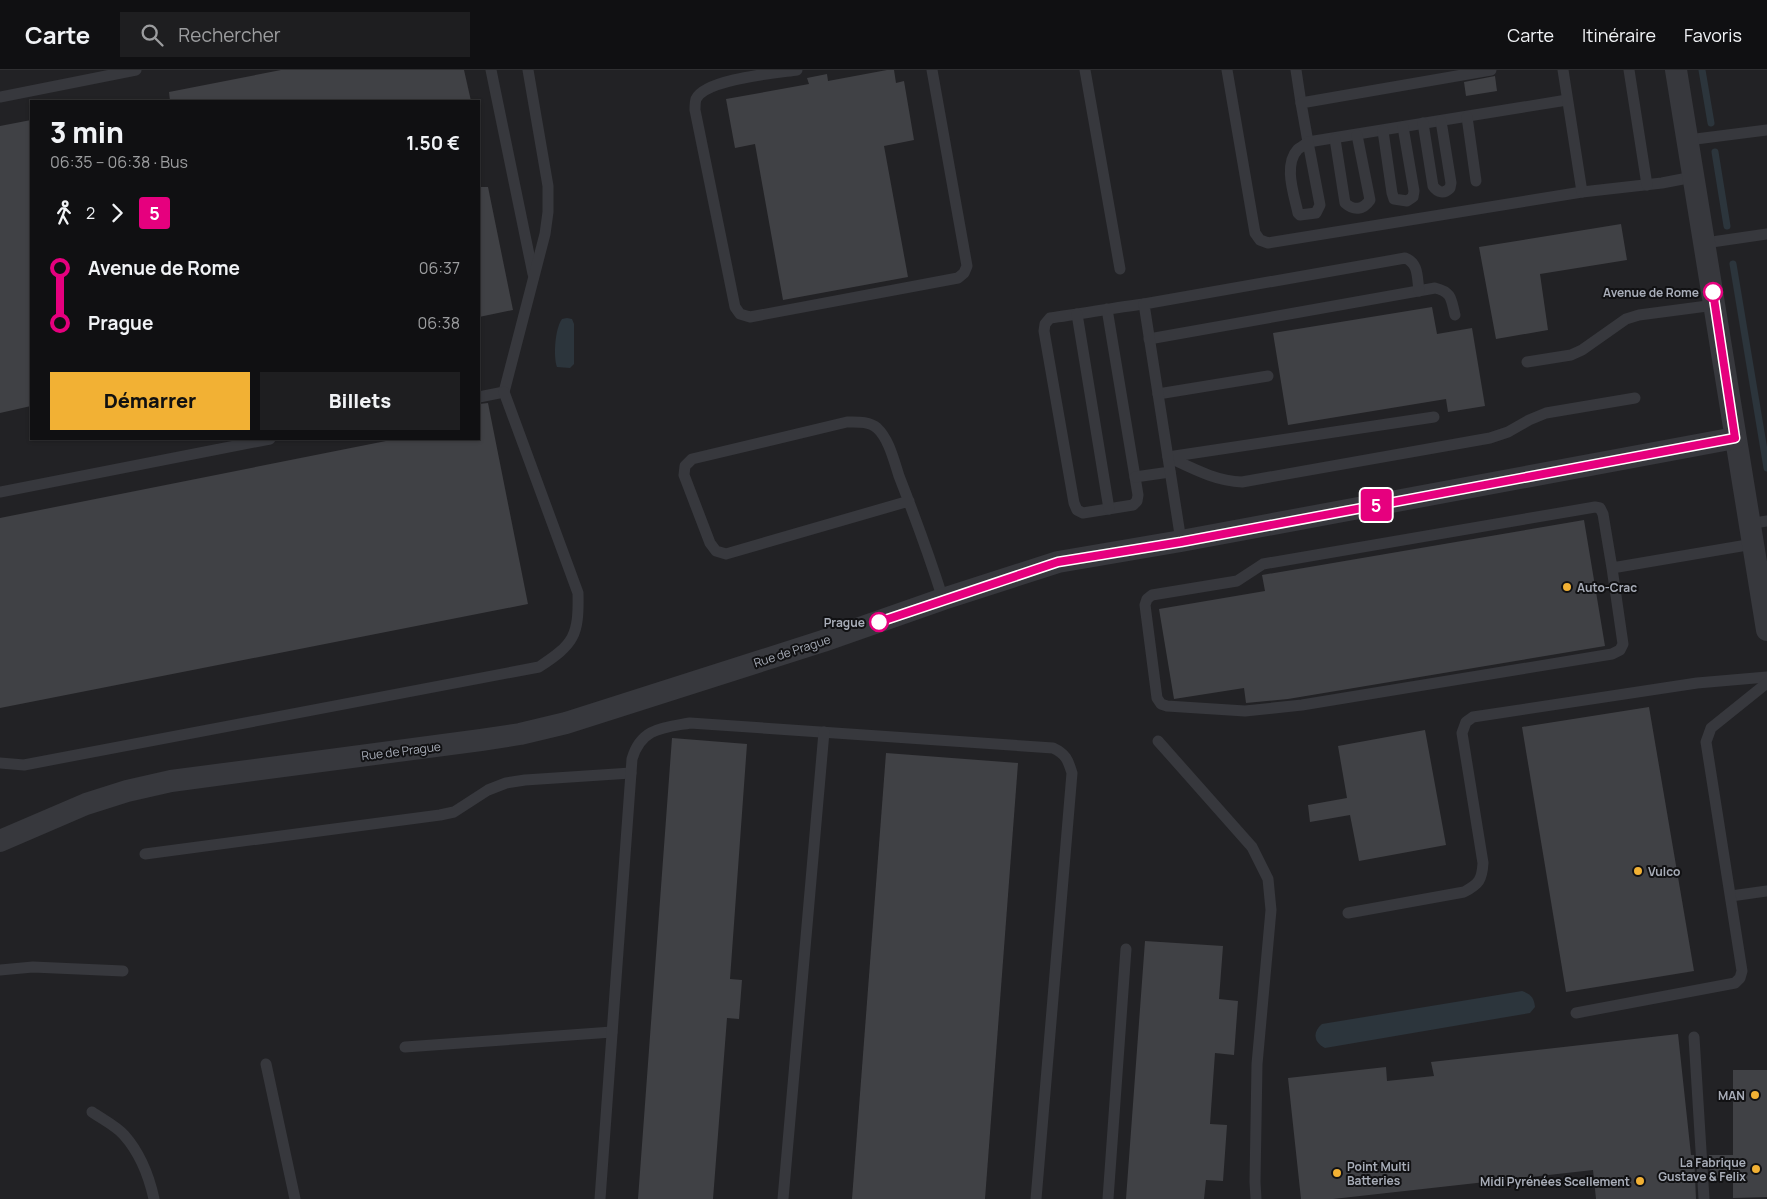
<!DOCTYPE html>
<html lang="fr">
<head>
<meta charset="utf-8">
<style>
	body { margin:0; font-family:Manrope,sans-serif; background:#1e1e20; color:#f1f3f6; height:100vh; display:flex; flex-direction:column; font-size:19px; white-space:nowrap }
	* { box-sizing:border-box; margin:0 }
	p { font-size:16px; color:#9c9d9f }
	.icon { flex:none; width:28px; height:28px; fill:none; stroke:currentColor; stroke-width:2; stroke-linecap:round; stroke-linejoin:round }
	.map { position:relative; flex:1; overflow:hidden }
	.sheet { position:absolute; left:30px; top:30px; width:450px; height:340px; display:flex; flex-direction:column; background:#101012; border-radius:0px; box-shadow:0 1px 4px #0004,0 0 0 1px #303032 }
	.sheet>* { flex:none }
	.badge { padding:0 10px; border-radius:4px; font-size:18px; line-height:32px }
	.map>.badge { position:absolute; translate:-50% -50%; box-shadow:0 0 0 2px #fff }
	.legs { display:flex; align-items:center; gap:8px; height:55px; padding:0 20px; font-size:16px }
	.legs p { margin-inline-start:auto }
	.overview { display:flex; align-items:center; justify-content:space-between; height:85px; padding:0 20px }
	h1 { font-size:28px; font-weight:800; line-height:38px }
	.primary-button { display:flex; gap:10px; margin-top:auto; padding:10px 20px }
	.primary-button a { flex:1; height:58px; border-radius:0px; background:#f2b134; color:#111; font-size:20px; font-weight:800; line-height:58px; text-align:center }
	.primary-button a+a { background:#1e1e20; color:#f1f3f6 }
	ul { padding:0 20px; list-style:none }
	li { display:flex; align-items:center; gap:18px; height:55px; font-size:19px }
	li i { display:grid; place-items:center; width:8px; height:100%; margin:0 6px; background:currentColor }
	li i::after { content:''; width:12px; height:12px; margin:-6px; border:4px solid; border-radius:50%; background:#101012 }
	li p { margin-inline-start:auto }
	li:first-child i { background:linear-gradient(#0000 50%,currentColor 0) }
	li:last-child i { background:linear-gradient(currentColor 50%,#0000 0) }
	header { display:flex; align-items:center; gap:30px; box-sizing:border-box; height:70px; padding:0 25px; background:#101012; border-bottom:1px solid #303032 }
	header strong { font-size:24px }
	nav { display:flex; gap:28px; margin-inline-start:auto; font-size:18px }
	.search { width:350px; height:45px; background:#1e1e20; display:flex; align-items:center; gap:12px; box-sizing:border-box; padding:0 18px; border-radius:0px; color:#9c9d9f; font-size:19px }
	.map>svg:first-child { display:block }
	.built { fill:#222225; fill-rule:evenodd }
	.water { fill:#2c353c }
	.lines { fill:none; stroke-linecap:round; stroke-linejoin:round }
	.stream { stroke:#2c353c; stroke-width:7 }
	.building { fill:#404145 }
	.lane { stroke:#37383d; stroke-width:11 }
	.street { stroke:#37383d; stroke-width:22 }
	.line-1-casing { stroke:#fff; stroke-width:11 }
	.line-1 { stroke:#e6007e; stroke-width:8 }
	.stop-1-dot { fill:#fff; stroke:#e6007e; stroke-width:2.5 }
	.poi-dot { fill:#f2b134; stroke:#111113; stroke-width:2 }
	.labels { text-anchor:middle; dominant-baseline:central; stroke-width:4; stroke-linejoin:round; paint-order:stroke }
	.stop-label { font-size:12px; font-weight:bold; fill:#a8adb8; stroke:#111113; text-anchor:end }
	.poi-label { font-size:12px; font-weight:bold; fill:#a8adb8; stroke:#111113; text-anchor:start }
	.street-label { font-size:12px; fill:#a8adb8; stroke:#111113 }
</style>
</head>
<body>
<header>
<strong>Carte</strong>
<div class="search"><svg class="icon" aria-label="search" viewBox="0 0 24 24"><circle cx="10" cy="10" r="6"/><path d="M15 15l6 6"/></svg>Rechercher</div>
<nav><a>Carte</a><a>Itinéraire</a><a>Favoris</a></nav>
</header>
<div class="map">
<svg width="1767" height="1129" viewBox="0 0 1767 1129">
	<rect width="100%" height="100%" fill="#161618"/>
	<path class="built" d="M0,0H1767V1129H0ZM31,31H479V369H31Z"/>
	<g class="water">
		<path d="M567,248L572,249L574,254V294L570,298L557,297C553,287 555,258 562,249Z"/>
		<path d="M1522,921C1531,924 1534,928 1535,937L1530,943L1325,978C1314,973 1312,962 1322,954Z"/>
	</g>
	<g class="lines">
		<g class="stream">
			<polyline points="1702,0 1711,53"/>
			<polyline points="1715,82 1727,156"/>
			<polyline points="1733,194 1767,398"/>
		</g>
	</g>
	<g class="building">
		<polygon points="281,0 464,0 471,31 170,31 169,22"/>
		<polygon points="887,0 894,0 896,13 904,11 914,70 884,76 908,207 783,230 755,74 735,78 726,29 809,14 807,8 827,4 828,11"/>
		<polygon points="1495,6 1497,21 1466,26 1464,12"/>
		<polygon points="31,50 31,336 0,343 0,56"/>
		<polygon points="479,117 488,117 513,240 479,247"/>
		<polygon points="1621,154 1627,190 1540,204 1548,260 1496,269 1479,177"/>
		<polygon points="1432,237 1437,264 1472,258 1485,336 1448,342 1446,329 1288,355 1273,263"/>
		<polygon points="488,333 528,534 0,638 0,448 396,369 479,369 479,334"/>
		<polygon points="1584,450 1605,576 1288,629 1246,633 1244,618 1174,629 1159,539 1265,521 1262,505"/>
		<polygon points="1649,637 1694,901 1566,922 1522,657"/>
		<polygon points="1425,660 1446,775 1359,791 1350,745 1310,752 1308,735 1347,728 1338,676"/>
		<polygon points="672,668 747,674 730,909 742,910 739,949 727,948 713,1129 638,1129"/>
		<polygon points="886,683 1018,693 985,1129 852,1129"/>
		<polygon points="1145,871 1223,876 1219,929 1238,931 1234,985 1215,983 1210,1054 1227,1055 1223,1111 1206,1110 1204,1129 1126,1129"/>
		<polygon points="1678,964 1691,1085 1694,1085 1696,1129 1596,1129 1593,1100 1333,1129 1301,1129 1288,1008 1386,997 1387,1011 1434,1006 1431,992"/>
		<polygon points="1733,1000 1767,1000 1767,1127 1733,1128 1733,1108 1710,1108 1709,1085 1733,1085"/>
	</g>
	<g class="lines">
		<g class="lane">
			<polyline points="491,0 533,204"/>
			<path d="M797,0C776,3 705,9 696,29C695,32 695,37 695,40L735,237L740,244L750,247L958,208L964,203L967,196L932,0"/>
			<polyline points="1085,0 1120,199"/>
			<polyline points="1227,0 1255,163 1260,170 1268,173 1582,122"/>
			<polyline points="1296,0 1301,33"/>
			<polyline points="1491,0 1301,33 1308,72 1567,30"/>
			<polyline points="1563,0 1582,122 1662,113 1693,107"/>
			<polyline points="1629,0 1647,115"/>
			<polyline points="0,27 136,0"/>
			<polyline points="1467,47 1476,111"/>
			<path d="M1423,53L1433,116C1438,123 1444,124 1450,118L1451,113L1441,51"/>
			<polyline points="1383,61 1392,123 1394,129 1407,131 1413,127 1414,121 1403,57"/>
			<path d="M1335,69L1345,133C1354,141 1363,140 1370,130L1357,65"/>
			<polyline points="1688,70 1767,60"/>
			<path d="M1308,72L1320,135L1316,143L1300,145L1298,143C1294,124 1283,95 1298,79C1301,77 1305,75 1308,72Z"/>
			<polyline points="1705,173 1767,164"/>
			<path d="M1107,239L1138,425L1137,431L1133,435L1083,443L1077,440L1074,433L1044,261L1045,254L1050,248C1081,244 1112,238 1144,234"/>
			<polyline points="1077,244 1109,439"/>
			<path d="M1149,269L1435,218C1452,222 1451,229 1455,245"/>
			<polyline points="1527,292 1571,285 1582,280 1626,249 1639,245 1715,235"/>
			<polyline points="1158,324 1268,306"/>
			<polyline points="479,327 504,322 545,164 548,142 548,116 528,0"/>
			<path d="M1434,347L1168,387C1192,398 1215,411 1242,412L1490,368L1508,362L1529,350L1546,343L1635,328"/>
			<polyline points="1135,407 1170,402"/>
			<polyline points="0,422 270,369"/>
			<path d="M909,431L726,484L716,481L710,473L684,405L685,396L692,389L847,352C857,352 869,351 877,358C889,369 894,391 899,406C915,447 930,488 943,529"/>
			<polyline points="1749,454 1767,451"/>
			<path d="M1181,471L1144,234L1405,188C1419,193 1417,208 1419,221"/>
			<polyline points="1612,498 1603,444 1600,438 1595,437 1263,494 1237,511 1152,525 1147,529 1145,535 1157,628 1161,634 1167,636 1245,641 1302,635 1612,584 1620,580 1623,574 1612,498 1753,474"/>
			<polyline points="1158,671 1252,777 1268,809 1271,840 1257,994 1255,1112 1256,1129"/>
			<path d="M0,693L24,695L539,597C574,574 579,566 578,523L504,322"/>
			<polyline points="145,784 440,745 454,742 488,720 506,713 525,710 631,703"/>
			<polyline points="1731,826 1767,821"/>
			<path d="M1348,843L1464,822C1479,814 1482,810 1483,793L1462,663L1466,652L1473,647L1697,613L1767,607"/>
			<polyline points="0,900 33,897 123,901"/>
			<polyline points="1576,943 1735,913 1740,908 1742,901 1706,672 1711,658 1767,613"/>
			<polyline points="1694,967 1704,1129"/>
			<polyline points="405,977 612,962"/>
			<polyline points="266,994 295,1129"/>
			<path d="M92,1042C102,1049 116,1056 124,1065C140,1083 149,1106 154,1129"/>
			<path d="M600,1129L632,689C641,658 662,658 690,653L1053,678C1066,684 1068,690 1072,703L1036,1129"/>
			<polyline points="783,1129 824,662"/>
			<polyline points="1108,1129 1126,879"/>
		</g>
		<g class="street">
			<polyline points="1676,0 1767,560"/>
			<polyline points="0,771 86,734 127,721 171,711 481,670 520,664 566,653 610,639 823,571 943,529 1058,492 1181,471 1735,368"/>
		</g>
	</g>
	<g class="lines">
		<defs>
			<polyline id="line-1" points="879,552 1058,492 1181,472 1735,368 1713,222"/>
		</defs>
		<use href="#line-1" class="line-1-casing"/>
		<use href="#line-1" class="line-1"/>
	</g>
	<g class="stop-1-dot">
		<circle cx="1713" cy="222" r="9"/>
		<circle cx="879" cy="552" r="9"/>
	</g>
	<g class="poi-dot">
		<circle cx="1567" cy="517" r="5"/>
		<circle cx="1638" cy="801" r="5"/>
		<circle cx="1755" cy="1025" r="5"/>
		<circle cx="1756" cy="1099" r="5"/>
		<circle cx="1337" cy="1103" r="5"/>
		<circle cx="1640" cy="1111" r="5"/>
	</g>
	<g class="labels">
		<g class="stop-label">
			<text x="1699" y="222">Avenue de Rome</text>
			<text x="865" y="552">Prague</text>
		</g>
		<g class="poi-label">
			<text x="1577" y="517">Auto-Crac</text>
			<text x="1648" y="801">Vulco</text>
			<text x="1745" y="1025" text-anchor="end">MAN</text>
			<text x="1746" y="1092" text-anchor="end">La Fabrique<tspan x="1746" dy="14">Gustave &amp; Felix</tspan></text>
			<text x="1347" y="1096">Point Multi<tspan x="1347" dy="14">Batteries</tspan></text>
			<text x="1630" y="1111" text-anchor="end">Midi Pyrénées Scellement</text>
		</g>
		<g class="street-label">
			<text transform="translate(792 581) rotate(-18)">Rue de Prague</text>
			<text transform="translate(401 681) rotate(-7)">Rue de Prague</text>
		</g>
	</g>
</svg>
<b class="badge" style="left:1376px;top:435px;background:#e6007e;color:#fff">5</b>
<section class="sheet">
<div class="overview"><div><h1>3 min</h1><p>06:35 – 06:38 · Bus</p></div><b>1.50 €</b></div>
<div class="legs"><svg class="icon" aria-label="walk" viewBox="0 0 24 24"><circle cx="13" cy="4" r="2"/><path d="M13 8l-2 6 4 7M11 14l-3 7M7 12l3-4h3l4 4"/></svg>2<svg class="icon" aria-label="forward" viewBox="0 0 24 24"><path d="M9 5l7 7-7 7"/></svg><b class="badge" style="background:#e6007e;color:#fff">5</b></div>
<ul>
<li><i style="color:#e6007e"></i><b>Avenue de Rome</b><p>06:37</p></li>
<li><i style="color:#e6007e"></i><b>Prague</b><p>06:38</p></li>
</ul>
<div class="primary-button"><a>Démarrer</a><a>Billets</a></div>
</section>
</div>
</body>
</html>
